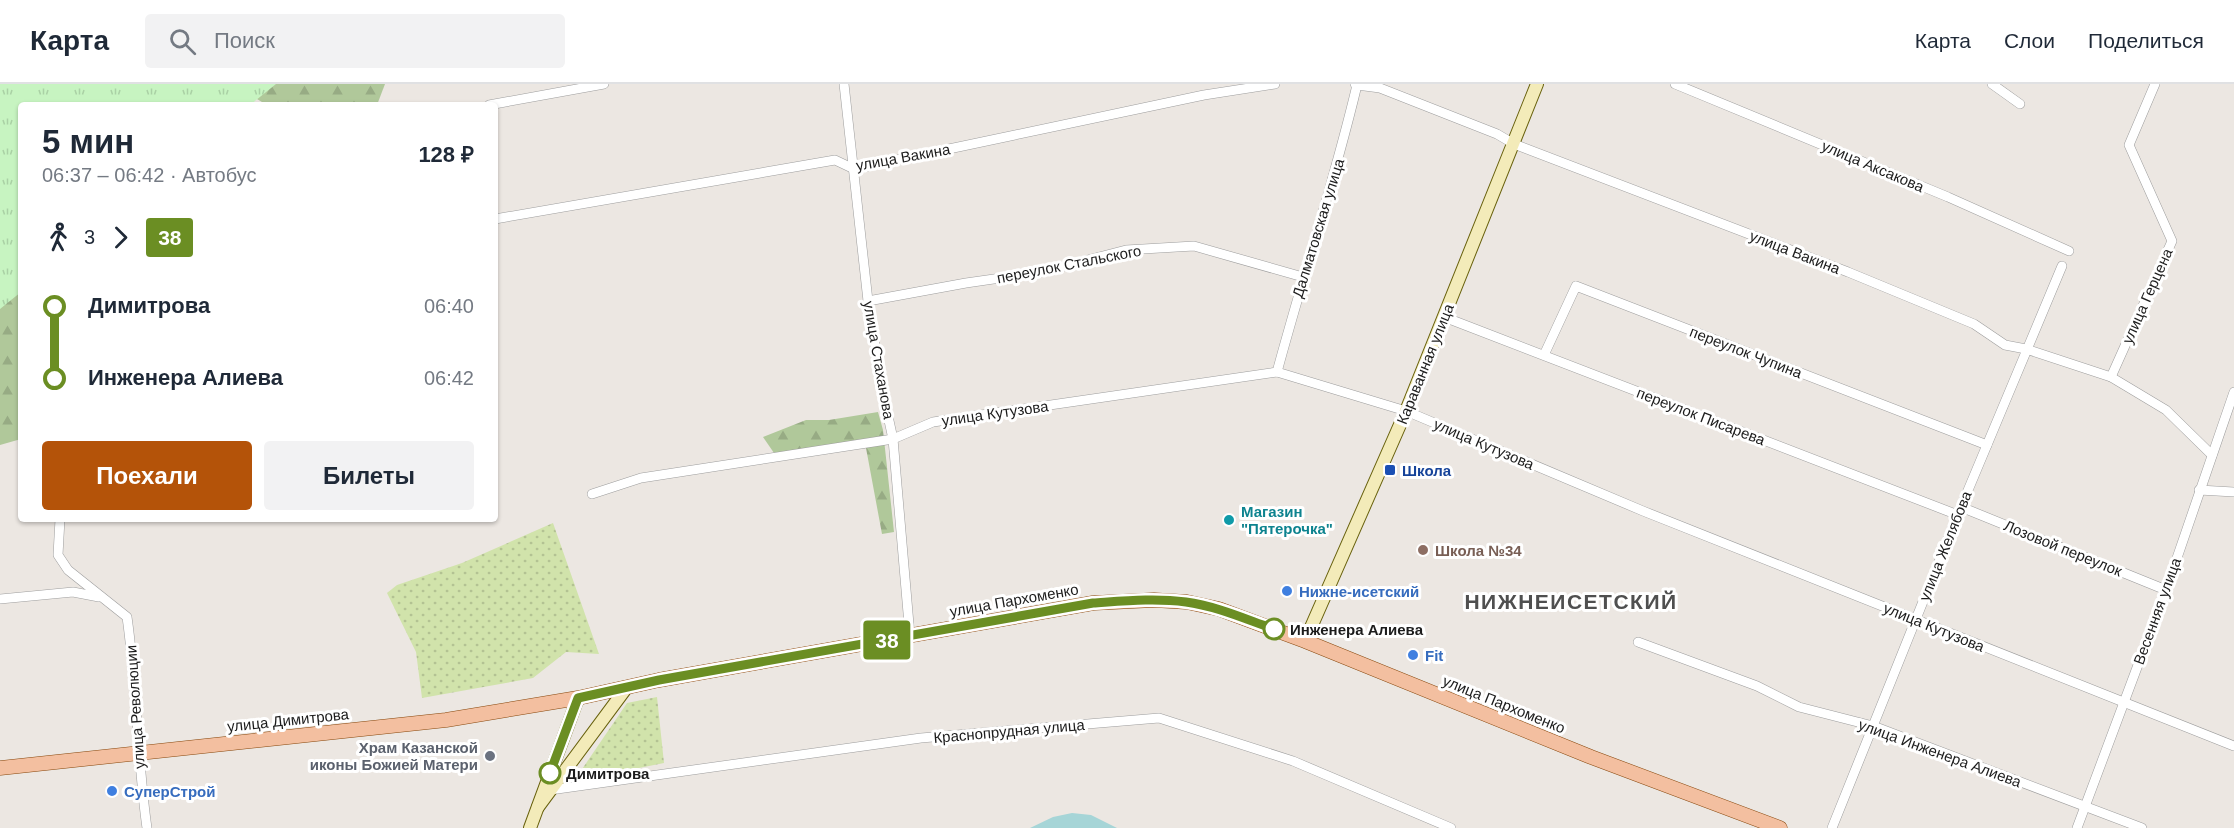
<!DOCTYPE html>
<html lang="ru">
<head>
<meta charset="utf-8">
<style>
	body { margin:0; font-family:Helvetica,sans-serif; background:#f2f2f3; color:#1f2937; height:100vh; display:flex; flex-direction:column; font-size:22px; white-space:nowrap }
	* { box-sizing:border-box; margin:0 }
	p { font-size:20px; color:#747a83 }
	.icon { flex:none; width:33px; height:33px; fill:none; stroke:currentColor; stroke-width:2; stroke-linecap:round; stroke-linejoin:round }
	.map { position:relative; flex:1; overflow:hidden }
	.panel { position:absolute; left:18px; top:18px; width:480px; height:420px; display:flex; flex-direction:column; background:#fff; border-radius:6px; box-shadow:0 2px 4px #0004 }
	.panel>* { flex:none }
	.badge { padding:0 12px; border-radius:4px; font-size:21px; line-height:39px }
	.map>.badge { position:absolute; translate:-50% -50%; box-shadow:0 0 0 3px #fff }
	.legs { display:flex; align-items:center; gap:9px; height:66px; padding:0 24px; font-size:20px }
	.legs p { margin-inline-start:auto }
	.head { display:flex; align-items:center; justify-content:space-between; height:102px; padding:0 24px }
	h1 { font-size:33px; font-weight:600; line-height:45px }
	.primary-button { display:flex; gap:12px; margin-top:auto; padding:12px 24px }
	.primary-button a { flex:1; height:69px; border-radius:6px; background:#b45309; color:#fff; font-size:24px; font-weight:600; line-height:69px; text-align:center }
	.primary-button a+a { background:#f2f2f3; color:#1f2937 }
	ul { padding:0 24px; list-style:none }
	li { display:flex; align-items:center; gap:21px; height:72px; font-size:22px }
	li i { display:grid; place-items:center; width:9px; height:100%; margin:0 8px; background:currentColor }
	li i::after { content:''; width:15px; height:15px; margin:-8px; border:4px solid; border-radius:50%; background:#fff }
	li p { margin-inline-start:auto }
	li:first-child i { background:linear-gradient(#0000 50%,currentColor 0) }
	li:last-child i { background:linear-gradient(currentColor 50%,#0000 0) }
	header { display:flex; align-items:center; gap:36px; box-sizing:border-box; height:84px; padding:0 30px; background:#fff; border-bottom:2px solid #e0e1e3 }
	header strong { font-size:28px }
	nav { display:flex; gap:33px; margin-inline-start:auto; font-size:21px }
	.search { width:420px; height:54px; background:#f2f2f3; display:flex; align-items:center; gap:15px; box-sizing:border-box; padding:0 21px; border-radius:6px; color:#747a83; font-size:22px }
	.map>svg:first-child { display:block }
	.grass { fill:url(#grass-dots) }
	.forest { fill:url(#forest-firs) }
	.park { fill:url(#park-tufts) }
	.water { fill:#a6d5d7 }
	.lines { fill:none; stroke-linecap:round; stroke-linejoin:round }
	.street-casing { stroke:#9d9d9d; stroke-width:10 }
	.secondary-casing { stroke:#68610d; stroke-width:14 }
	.primary-casing { stroke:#87470c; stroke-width:15 }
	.street { stroke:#fff; stroke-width:9 }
	.secondary { stroke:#f3ebb9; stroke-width:12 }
	.primary { stroke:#f3bfa0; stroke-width:14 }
	.line-1-casing { stroke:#fff; stroke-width:14 }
	.line-1 { stroke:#6b8e23; stroke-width:9 }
	.transit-dot { fill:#1a4fb4; stroke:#fff; stroke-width:2 }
	.culture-dot { fill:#0f9aa8; stroke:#fff; stroke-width:2 }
	.education-dot { fill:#8d6e63; stroke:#fff; stroke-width:2 }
	.shop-dot { fill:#3f7fe0; stroke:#fff; stroke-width:2 }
	.stop-1-dot { fill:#fff; stroke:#6b8e23; stroke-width:3 }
	.worship-dot { fill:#6b7280; stroke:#fff; stroke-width:2 }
	.labels { text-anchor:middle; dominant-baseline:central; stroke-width:6; stroke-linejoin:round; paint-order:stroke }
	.street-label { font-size:15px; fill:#1c1c1c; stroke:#fff }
	.transit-label { font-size:15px; font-weight:bold; fill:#164399; stroke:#fff; text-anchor:start }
	.culture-label { font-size:15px; font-weight:bold; fill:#0d838f; stroke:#fff; text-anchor:start }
	.education-label { font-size:15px; font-weight:bold; fill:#785e54; stroke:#fff; text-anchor:start }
	.shop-label { font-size:15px; font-weight:bold; fill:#366cbe; stroke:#fff; text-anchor:start }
	.stop-label { font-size:15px; font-weight:bold; fill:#1c1c1c; stroke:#fff; text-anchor:start }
	.worship-label { font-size:15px; font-weight:bold; fill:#5b616d; stroke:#fff; text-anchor:end }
	.district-label { font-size:21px; font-weight:bold; letter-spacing:1.5px; fill:#4f4f4f; stroke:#fff }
</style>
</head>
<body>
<header>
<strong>Карта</strong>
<div class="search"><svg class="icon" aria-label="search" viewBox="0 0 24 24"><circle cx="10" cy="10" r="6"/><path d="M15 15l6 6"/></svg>Поиск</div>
<nav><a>Карта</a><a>Слои</a><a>Поделиться</a></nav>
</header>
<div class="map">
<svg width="2234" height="744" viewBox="0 0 2234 744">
	<defs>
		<pattern id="grass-dots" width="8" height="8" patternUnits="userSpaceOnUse" patternTransform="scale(1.5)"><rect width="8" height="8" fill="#d1e3ab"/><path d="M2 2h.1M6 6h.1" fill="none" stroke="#b3c293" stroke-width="1.8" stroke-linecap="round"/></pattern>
		<pattern id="forest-firs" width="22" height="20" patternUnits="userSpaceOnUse" patternTransform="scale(1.5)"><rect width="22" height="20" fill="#b0c89a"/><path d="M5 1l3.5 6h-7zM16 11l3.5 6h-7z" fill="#97ab84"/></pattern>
		<pattern id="park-tufts" width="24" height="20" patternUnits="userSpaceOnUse" patternTransform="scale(1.5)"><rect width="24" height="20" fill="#c7f4c1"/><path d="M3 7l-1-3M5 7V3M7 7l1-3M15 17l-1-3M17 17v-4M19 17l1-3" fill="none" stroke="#aad1a5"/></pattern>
	</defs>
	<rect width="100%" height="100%" fill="#ece7e2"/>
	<g class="grass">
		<polygon points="553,439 599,570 566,568 533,594 422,614 416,568 387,509 397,501 462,479"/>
		<polygon points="657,613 664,679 574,697 627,619"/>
	</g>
	<g class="forest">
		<polygon points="242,0 385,0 377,21 267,21 245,8"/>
		<polygon points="21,69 21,355 0,361 0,73"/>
		<polygon points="878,328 883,346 894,448 882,450 866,364 774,369 763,353 806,336 829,336"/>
	</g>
	<polygon class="park" points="0,0 276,0 250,21 21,21 21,208 0,225"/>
	<polygon class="water" points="1072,729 1091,731 1117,744 1030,744 1053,733"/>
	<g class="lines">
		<defs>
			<g id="street">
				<polyline points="844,0 868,217 881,300 893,355 910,552"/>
				<polyline points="1675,0 1948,113 2069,167"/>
				<polyline points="1992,0 2020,20"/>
				<polyline points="1357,1 1380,4 1497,50 1514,60 1848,188 1974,240 2005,261 2026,265 2111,293 2166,326 2212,371"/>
				<polyline points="489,21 604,0"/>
				<polyline points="495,135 835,76 854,85 1204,11 1275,0"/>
				<polyline points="868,217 966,199 1042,188 1126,166 1194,162 1303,193"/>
				<polyline points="1444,233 1958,431"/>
				<polyline points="1544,271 1576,202 1987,361"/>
				<path d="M1277,288C1303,192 1334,98 1357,1L1355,0"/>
				<polyline points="2111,293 2172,157 2129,61 2155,0"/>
				<polyline points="2199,406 2234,408"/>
				<polyline points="592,410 641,394 893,355 933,338 1277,288 1406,327 1643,427 2234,662"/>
				<polyline points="1961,423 2166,506"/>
				<path d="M60,435L58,471L68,486L127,533C137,603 137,674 147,744"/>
				<polyline points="0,515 73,508 99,513"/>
				<polyline points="1638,558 1757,602 1799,623 1873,642 2142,744"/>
				<polyline points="550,706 921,654 1159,634 1293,677 1451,744"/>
				<polyline points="1832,744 1961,423 2062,182"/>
				<polyline points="2077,744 2166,506 2234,308"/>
			</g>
			<g id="secondary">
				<polyline points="1305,557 1406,327 1537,0"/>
				<polyline points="538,723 627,603"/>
				<polyline points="530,744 578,614"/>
			</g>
			<polyline id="primary" points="0,684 446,636 578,614 659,596 1093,519 1154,516 1187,518 1219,525 1305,557 1591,673 1780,744"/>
		</defs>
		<use href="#street" class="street-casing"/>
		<use href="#secondary" class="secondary-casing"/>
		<use href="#primary" class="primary-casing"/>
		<use href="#street" class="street"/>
		<use href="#secondary" class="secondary"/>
		<use href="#primary" class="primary"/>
	</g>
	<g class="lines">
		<defs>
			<path id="line-1" d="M550,689L578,614L659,596L1093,519C1124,517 1155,514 1186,518C1216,522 1245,535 1274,545"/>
		</defs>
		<use href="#line-1" class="line-1-casing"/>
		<use href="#line-1" class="line-1"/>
	</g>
	<rect class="transit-dot" x="1384" y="380" width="12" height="12" rx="3"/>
	<circle class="culture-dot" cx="1229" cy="436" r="6"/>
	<circle class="education-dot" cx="1423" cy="466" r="6"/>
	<g class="shop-dot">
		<circle cx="1287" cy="507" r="6"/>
		<circle cx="1413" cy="571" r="6"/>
		<circle cx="112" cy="707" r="6"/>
	</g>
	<g class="stop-1-dot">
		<circle cx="1274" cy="545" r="10"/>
		<circle cx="550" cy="689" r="10"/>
	</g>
	<circle class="worship-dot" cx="490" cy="672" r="6"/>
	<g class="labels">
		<g class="street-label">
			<text transform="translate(903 73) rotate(-10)">улица Вакина</text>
			<text transform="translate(1873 82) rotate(23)">улица Аксакова</text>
			<text transform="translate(1318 144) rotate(-73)">Далматовская улица</text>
			<text transform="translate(1795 168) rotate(21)">улица Вакина</text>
			<text transform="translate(1069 180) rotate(-11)">переулок Стальского</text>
			<text transform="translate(2147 212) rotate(-66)">улица Герцена</text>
			<text transform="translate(1746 268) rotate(21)">переулок Чупина</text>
			<text transform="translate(879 276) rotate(80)">улица Стаханова</text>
			<text transform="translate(1425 280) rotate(-68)">Караванная улица</text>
			<text transform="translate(995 329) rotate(-8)">улица Кутузова</text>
			<text transform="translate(1701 332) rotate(21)">переулок Писарева</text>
			<text transform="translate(1484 360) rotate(23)">улица Кутузова</text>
			<text transform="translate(1945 462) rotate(-68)">улица Желябова</text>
			<text transform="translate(2063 464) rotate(22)">Лозовой переулок</text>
			<text transform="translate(1014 516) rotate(-10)">улица Пархоменко</text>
			<text transform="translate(2157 527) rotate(-70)">Весенняя улица</text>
			<text transform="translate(1934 543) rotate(22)">улица Кутузова</text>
			<text transform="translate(1504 620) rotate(22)">улица Пархоменко</text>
			<text transform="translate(135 623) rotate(-94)">улица Революции</text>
			<text transform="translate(288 636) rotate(-6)">улица Димитрова</text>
			<text transform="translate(1009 647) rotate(-5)">Краснопрудная улица</text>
			<text transform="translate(1940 669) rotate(20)">улица Инженера Алиева</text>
		</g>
		<g class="transit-label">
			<text x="1402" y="386">Школа</text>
		</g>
		<g class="culture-label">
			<text x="1241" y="427">Магазин<tspan x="1241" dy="17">"Пятерочка"</tspan></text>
		</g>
		<g class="education-label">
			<text x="1435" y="466">Школа №34</text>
		</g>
		<g class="shop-label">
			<text x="1299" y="507">Нижне-исетский</text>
			<text x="1425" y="571">Fit</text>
			<text x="124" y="707">СуперСтрой</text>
		</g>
		<g class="stop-label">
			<text x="1290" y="545">Инженера Алиева</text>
			<text x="566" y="689">Димитрова</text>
		</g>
		<g class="worship-label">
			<text x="478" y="663">Храм Казанской<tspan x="478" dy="17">иконы Божией Матери</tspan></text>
		</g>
		<g class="district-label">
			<text x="1571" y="517">НИЖНЕИСЕТСКИЙ</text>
		</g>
	</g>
</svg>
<b class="badge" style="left:887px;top:556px;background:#6b8e23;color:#fff">38</b>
<section class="panel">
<div class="head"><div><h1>5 мин</h1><p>06:37 – 06:42 · Автобус</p></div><b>128 ₽</b></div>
<div class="legs"><svg class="icon" aria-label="walk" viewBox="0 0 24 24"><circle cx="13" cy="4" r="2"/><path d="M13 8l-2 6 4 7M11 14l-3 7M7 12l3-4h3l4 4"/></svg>3<svg class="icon" aria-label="forward" viewBox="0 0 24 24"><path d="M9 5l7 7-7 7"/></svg><b class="badge" style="background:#6b8e23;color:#fff">38</b></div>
<ul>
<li><i style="color:#6b8e23"></i><b>Димитрова</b><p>06:40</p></li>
<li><i style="color:#6b8e23"></i><b>Инженера Алиева</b><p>06:42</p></li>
</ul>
<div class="primary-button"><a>Поехали</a><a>Билеты</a></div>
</section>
</div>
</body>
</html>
